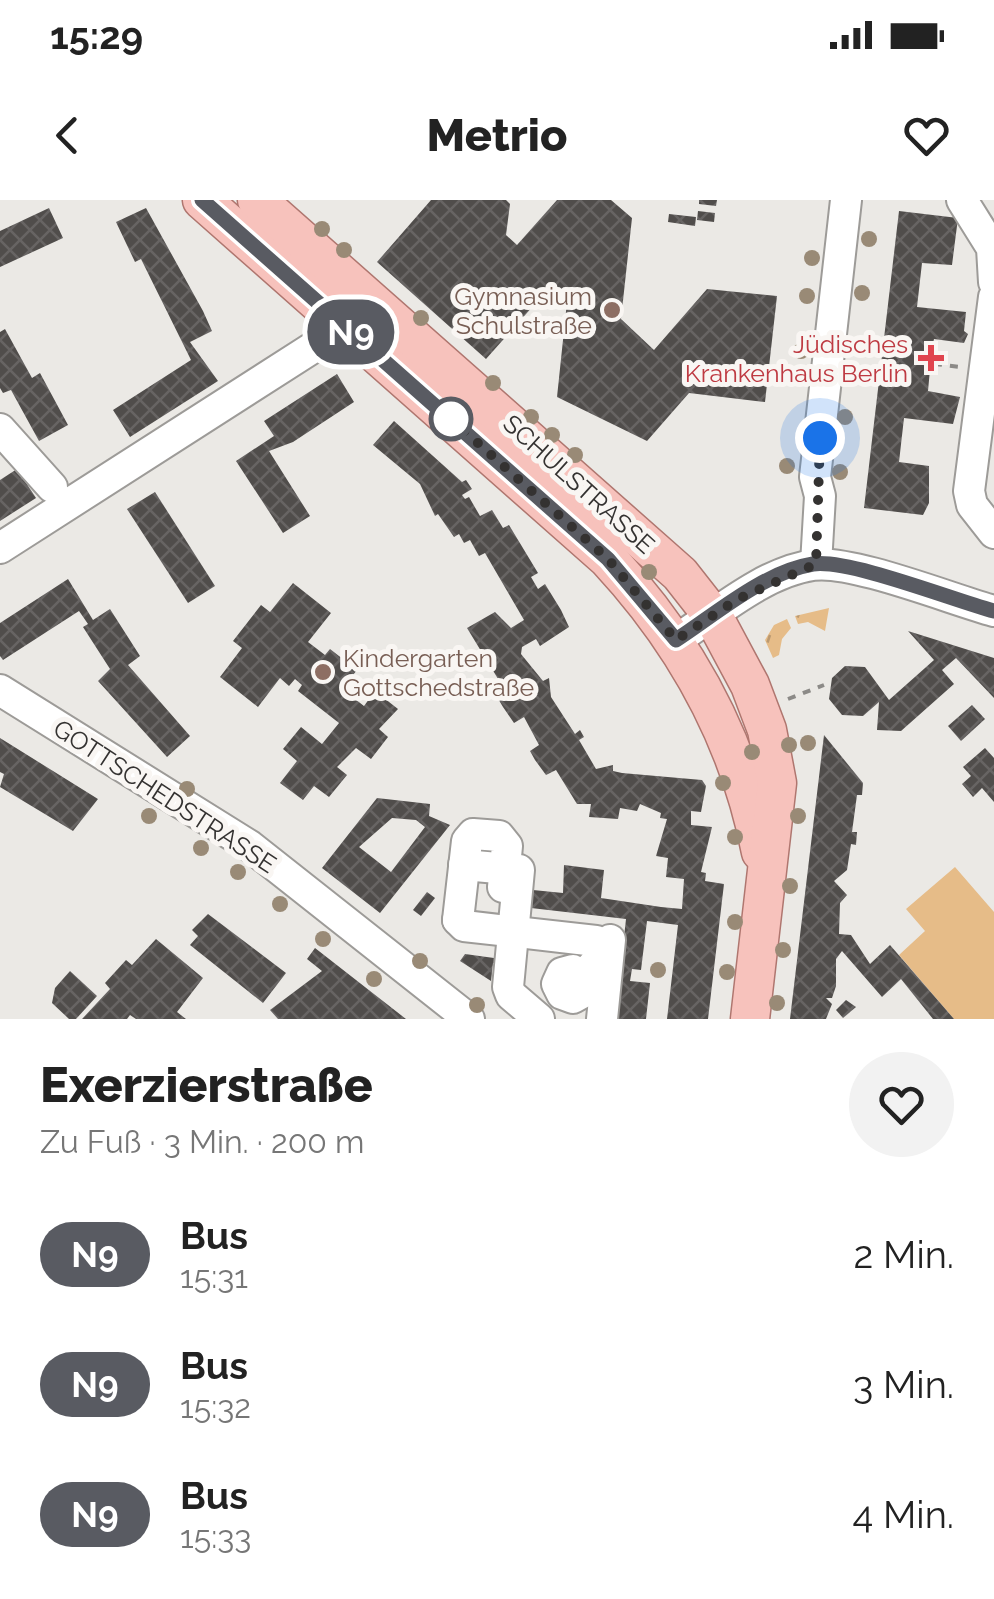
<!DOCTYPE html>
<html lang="de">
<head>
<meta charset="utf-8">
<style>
	body { margin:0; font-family:Raleway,sans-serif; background:#f2f2f2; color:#222; height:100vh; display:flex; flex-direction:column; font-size:38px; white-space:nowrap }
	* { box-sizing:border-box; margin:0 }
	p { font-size:32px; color:#767676 }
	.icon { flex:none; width:55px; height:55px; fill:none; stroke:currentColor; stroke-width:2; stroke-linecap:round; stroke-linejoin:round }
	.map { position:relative; height:819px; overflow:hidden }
	.details { display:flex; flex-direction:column; background:#fff; flex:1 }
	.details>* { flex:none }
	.badge { padding:0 20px; border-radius:32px; font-size:35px; line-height:65px }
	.you { position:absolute; width:50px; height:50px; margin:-25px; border:8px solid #fff; border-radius:50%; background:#1a73e8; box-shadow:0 0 0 15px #1a73e833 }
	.map>.badge { position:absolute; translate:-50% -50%; box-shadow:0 0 0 5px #fff }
	.round { display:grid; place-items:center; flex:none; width:105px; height:105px; border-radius:52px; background:#f2f2f2 }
	.headline { display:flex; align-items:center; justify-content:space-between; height:170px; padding:0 40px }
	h1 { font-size:48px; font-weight:800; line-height:75px }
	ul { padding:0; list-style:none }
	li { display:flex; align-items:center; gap:30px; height:130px; padding:0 40px }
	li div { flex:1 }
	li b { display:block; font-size:38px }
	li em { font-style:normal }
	li .badge { min-width:110px; font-weight:700; text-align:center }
	.status { display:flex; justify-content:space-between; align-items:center; height:70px; padding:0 50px; background:#fff; direction:ltr }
	.status svg { height:28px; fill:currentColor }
	header { display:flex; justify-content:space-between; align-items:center; height:130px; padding:0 40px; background:#fff; font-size:45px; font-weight:800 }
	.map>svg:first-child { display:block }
	.grass { fill:url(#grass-tufts) }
	.green { fill:#e6bc88 }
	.building { fill:url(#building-cross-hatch); fill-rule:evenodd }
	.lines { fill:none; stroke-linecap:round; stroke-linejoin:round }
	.minor-casing { stroke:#9d9b98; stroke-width:34 }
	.major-casing { stroke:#af766f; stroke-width:41 }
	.path { stroke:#8c8a87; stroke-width:4; stroke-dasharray:8 8; stroke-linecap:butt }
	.minor { stroke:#fff; stroke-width:30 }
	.major { stroke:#f7c2bc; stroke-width:38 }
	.tree { fill:#998a76 }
	.line-casing { stroke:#fff; stroke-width:22 }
	.line { stroke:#595b62; stroke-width:15 }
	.walk { stroke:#343231; stroke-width:10; stroke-dasharray:0 18 }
	.education-dot { fill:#8d6e63; stroke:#f9f6f3; stroke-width:4 }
	.health-dot { fill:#e0444e; stroke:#f9f6f3; stroke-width:4 }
	.stop-dot { fill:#fff; stroke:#595b62; stroke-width:5 }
	.labels { text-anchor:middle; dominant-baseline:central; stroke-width:10; stroke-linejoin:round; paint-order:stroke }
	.education-label { font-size:25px; fill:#785e54; stroke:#f9f6f3; text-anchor:end }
	.health-label { font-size:25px; fill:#be3a42; stroke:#f9f6f3; text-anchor:end }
	.street-label { font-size:25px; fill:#343231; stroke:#f9f6f3 }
</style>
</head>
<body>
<div class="status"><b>15:29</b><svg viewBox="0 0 49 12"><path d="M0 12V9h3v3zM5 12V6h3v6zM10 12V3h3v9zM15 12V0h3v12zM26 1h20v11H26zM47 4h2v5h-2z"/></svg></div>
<header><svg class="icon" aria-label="back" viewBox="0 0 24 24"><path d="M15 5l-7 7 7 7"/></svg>Metrio<svg class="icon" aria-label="heart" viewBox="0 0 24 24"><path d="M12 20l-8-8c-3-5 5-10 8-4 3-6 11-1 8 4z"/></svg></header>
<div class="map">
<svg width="994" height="819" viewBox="0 0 994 819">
	<defs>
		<pattern id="grass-tufts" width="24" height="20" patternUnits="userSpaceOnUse" patternTransform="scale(2.5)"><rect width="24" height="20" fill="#e6bc88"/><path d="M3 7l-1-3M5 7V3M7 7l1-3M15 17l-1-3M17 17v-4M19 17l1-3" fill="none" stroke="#bb9970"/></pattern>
		<pattern id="building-cross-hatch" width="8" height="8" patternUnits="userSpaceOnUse" patternTransform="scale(2.5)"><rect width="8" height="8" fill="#504d4b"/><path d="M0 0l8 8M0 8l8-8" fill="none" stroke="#676463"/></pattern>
	</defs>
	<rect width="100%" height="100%" fill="#ebe9e5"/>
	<g class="grass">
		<polygon points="829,408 825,431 808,422 798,424 795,416"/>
		<polygon points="787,419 791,428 782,439 779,455 773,458 765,440 774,425"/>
	</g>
	<polygon class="green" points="955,667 994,712 994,819 954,819 899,755 925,731 906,709"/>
	<g class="building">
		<polygon points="431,0 506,0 510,4 506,35 517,45 557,0 611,0 632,18 621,119 654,150 707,89 777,96 765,202 689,193 647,241 557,197 567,102 550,87 486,159 377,62"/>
		<polygon points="699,0 717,0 716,6 699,4"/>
		<polygon points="49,8 63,38 0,67 0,31"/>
		<polygon points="146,8 203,111 212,131 190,142 218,181 130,237 113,210 191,160 141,59 135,62 116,22"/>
		<polygon points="698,11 715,13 714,22 697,20"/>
		<polygon points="899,11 958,18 952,65 922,63 917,107 966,112 964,131 968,134 964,143 934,139 932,148 928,191 960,197 953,224 904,218 899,262 929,266 929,303 923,315 864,308"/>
		<polygon points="669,14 696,17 695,26 668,22"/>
		<polygon points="5,129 32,178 40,173 68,225 39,241 11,190 3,193 0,188 0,132"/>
		<polygon points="337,174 354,202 293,242 269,251 310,316 283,333 236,261 274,236 264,221"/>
		<polygon points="394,221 462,282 466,280 472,289 462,295 465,299 469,297 480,316 492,310 503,328 509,325 538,373 531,377 538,389 545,384 561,410 569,427 540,446 536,439 522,447 521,454 543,481 549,478 551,497 575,534 580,530 584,537 579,540 596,569 613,565 613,571 622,573 702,580 706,586 701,612 691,611 691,625 712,627 701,672 706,673 705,681 724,684 708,819 667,819 678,725 647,721 641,770 632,769 630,781 650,783 646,819 615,819 626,719 531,708 533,690 563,693 564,665 604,670 601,698 661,707 682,709 684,679 666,677 668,658 656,656 667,619 660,618 661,613 640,604 637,611 620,608 618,619 589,617 591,604 577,604 556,570 546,575 535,560 530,551 539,545 524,517 514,523 503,507 497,497 506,492 467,428 495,412 511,428 524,420 485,353 479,356 470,340 464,343 459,334 454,337 438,314 435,316 420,284 373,245"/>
		<polygon points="17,269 36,298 0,321 0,280"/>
		<polygon points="155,292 215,386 188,403 127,309"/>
		<polygon points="68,379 93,420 110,409 140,456 128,465 190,536 167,557 98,481 110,469 83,427 88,424 79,411 3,460 0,456 0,423"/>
		<polygon points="293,383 331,413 308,442 325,455 330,449 357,470 342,489 364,506 375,491 398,509 379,529 388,537 371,559 356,548 337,567 347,575 329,597 314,586 303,600 280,583 297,561 283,549 301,527 322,544 339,523 298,491 302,485 295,479 289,486 280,478 258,507 220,477 242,448 233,441 261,405 270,412"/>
		<polygon points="908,431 994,458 994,498 956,458 942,470 954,484 901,531 877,530 879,502 863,516 842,515 829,499 832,478 845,466 865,467 889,500 934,460"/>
		<polygon points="972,505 985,519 961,541 948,526"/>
		<polygon points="824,535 863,583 862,595 857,595 852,632 857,632 856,645 851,644 847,670 834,681 847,695 840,703 839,734 851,735 870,764 890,745 954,819 933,819 901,779 882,797 842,751 836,759 836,786 832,798 826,798 832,804 826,819 790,819"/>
		<polygon points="0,538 98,599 73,631 0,587 4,574 0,572"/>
		<polygon points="985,548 994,558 994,602 982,588 973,597 962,584 971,576 963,567"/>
		<path d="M377,598L430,604L429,616L450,625L380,713L322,668ZM392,618L416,620L425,627L391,672L359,647Z"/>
		<polygon points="427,692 435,698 421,716 413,710"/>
		<polygon points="208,714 286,773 263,803 190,745 198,736 192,730"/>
		<polygon points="156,739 203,778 177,812 186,819 136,819 130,815 127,819 82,819 110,789 105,783 126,760 132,765"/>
		<polygon points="315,748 406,819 278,819 270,810 322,771 307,759"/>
		<polygon points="495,753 504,754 503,764 493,763 491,781 460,761 465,754 494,758"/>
		<polygon points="70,771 97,796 76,819 69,819 52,803 55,788"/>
		<polygon points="846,800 856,807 843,818 836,810"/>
	</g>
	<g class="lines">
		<defs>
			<g id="minor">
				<polyline points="962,0 992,48 994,82"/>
				<polyline points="994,97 969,291 972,305 994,333"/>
				<polyline points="0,229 52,287"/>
				<polyline points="0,348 345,127 360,111"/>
				<polyline points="816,364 820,296 815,277 846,0"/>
				<path d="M676,440C716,414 764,372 813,365C851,359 953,400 994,411"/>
				<polyline points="0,490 250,646 469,819"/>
				<polyline points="464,665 519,670 508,787 511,795 539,819"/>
				<polyline points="458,720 464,726 596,741 601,749 599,759 583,776 582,793 573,798 562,794 557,784 562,773 573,770 583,776"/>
				<polyline points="458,720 467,641 473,634 499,636 507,646 503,687"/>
				<polyline points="602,819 610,740"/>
			</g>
			<g id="major">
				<path d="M202,0L608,359C686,443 739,539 761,652"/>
				<polyline points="257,0 680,374 713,416 750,485 767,530 777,583 750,819"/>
			</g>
		</defs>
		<use href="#minor" class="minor-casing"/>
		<use href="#major" class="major-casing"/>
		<g class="path">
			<polyline points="934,164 961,167"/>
			<polyline points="788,499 824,485"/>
		</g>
		<use href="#minor" class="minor"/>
		<use href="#major" class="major"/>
	</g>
	<g class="tree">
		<circle cx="322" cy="29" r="8"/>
		<circle cx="869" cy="39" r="8"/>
		<circle cx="344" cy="50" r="8"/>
		<circle cx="812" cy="58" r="8"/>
		<circle cx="862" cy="93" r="8"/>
		<circle cx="807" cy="96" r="8"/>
		<circle cx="421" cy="118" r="8"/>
		<circle cx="801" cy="151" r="8"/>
		<circle cx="851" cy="173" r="8"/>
		<circle cx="493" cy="183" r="8"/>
		<circle cx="531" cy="217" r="8"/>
		<circle cx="845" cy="217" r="8"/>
		<circle cx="552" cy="235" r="8"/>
		<circle cx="575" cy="255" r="8"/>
		<circle cx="787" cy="266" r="8"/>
		<circle cx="840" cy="272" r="8"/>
		<circle cx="649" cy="372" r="8"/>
		<circle cx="808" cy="543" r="8"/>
		<circle cx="789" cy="545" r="8"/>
		<circle cx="752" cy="552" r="8"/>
		<circle cx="723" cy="583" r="8"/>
		<circle cx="187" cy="589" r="8"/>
		<circle cx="149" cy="616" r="8"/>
		<circle cx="798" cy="616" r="8"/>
		<circle cx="735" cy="637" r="8"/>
		<circle cx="201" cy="648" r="8"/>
		<circle cx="238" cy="672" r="8"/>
		<circle cx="790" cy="686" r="8"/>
		<circle cx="280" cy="704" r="8"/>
		<circle cx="735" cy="722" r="8"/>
		<circle cx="323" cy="739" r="8"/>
		<circle cx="783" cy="750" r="8"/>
		<circle cx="420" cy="761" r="8"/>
		<circle cx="658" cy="770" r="8"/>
		<circle cx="727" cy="772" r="8"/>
		<circle cx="374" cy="779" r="8"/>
		<circle cx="777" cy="803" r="8"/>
		<circle cx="477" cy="805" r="8"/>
	</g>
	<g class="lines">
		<defs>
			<path id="line" d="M202,0L608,359L676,440C716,414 764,372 813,364C850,359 953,400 994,411"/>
		</defs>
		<use href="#line" class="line-casing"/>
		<use href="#line" class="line"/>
		<polyline class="walk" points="451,219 608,359 676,440 738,399 816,364 820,238"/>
	</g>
	<g class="education-dot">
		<circle cx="612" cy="110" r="10"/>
		<circle cx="323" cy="472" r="10"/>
	</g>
	<path class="health-dot" d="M926 143h10v10h10v10h-10v10h-10v-10h-10v-10h10z"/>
	<circle class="stop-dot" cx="451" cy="219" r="20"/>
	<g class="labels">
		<g class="education-label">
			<text x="592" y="96">Gymnasium<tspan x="592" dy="29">Schulstraße</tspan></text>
			<text x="343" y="458" text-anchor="start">Kindergarten<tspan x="343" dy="29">Gottschedstraße</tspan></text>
		</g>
		<g class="health-label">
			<text x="908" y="144">Jüdisches<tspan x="908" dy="29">Krankenhaus Berlin</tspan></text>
		</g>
		<g class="street-label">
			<text transform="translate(579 284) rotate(42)">SCHULSTRASSE</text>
			<text transform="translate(165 596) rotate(33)">GOTTSCHEDSTRASSE</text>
		</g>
	</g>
</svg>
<div class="you" style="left:820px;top:238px"></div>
<b class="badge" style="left:351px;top:132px;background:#595b62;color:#fff">N9</b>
</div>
<section class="details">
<div class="headline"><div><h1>Exerzierstraße</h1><p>Zu Fuß · 3 Min. · 200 m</p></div><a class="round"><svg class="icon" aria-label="heart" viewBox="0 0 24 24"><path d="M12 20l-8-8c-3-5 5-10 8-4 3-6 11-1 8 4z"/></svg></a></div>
<ul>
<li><span class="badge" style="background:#595b62;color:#fff">N9</span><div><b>Bus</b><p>15:31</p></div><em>2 Min.</em></li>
<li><span class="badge" style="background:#595b62;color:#fff">N9</span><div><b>Bus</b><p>15:32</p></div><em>3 Min.</em></li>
<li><span class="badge" style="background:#595b62;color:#fff">N9</span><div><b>Bus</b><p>15:33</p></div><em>4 Min.</em></li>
</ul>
</section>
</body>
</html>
